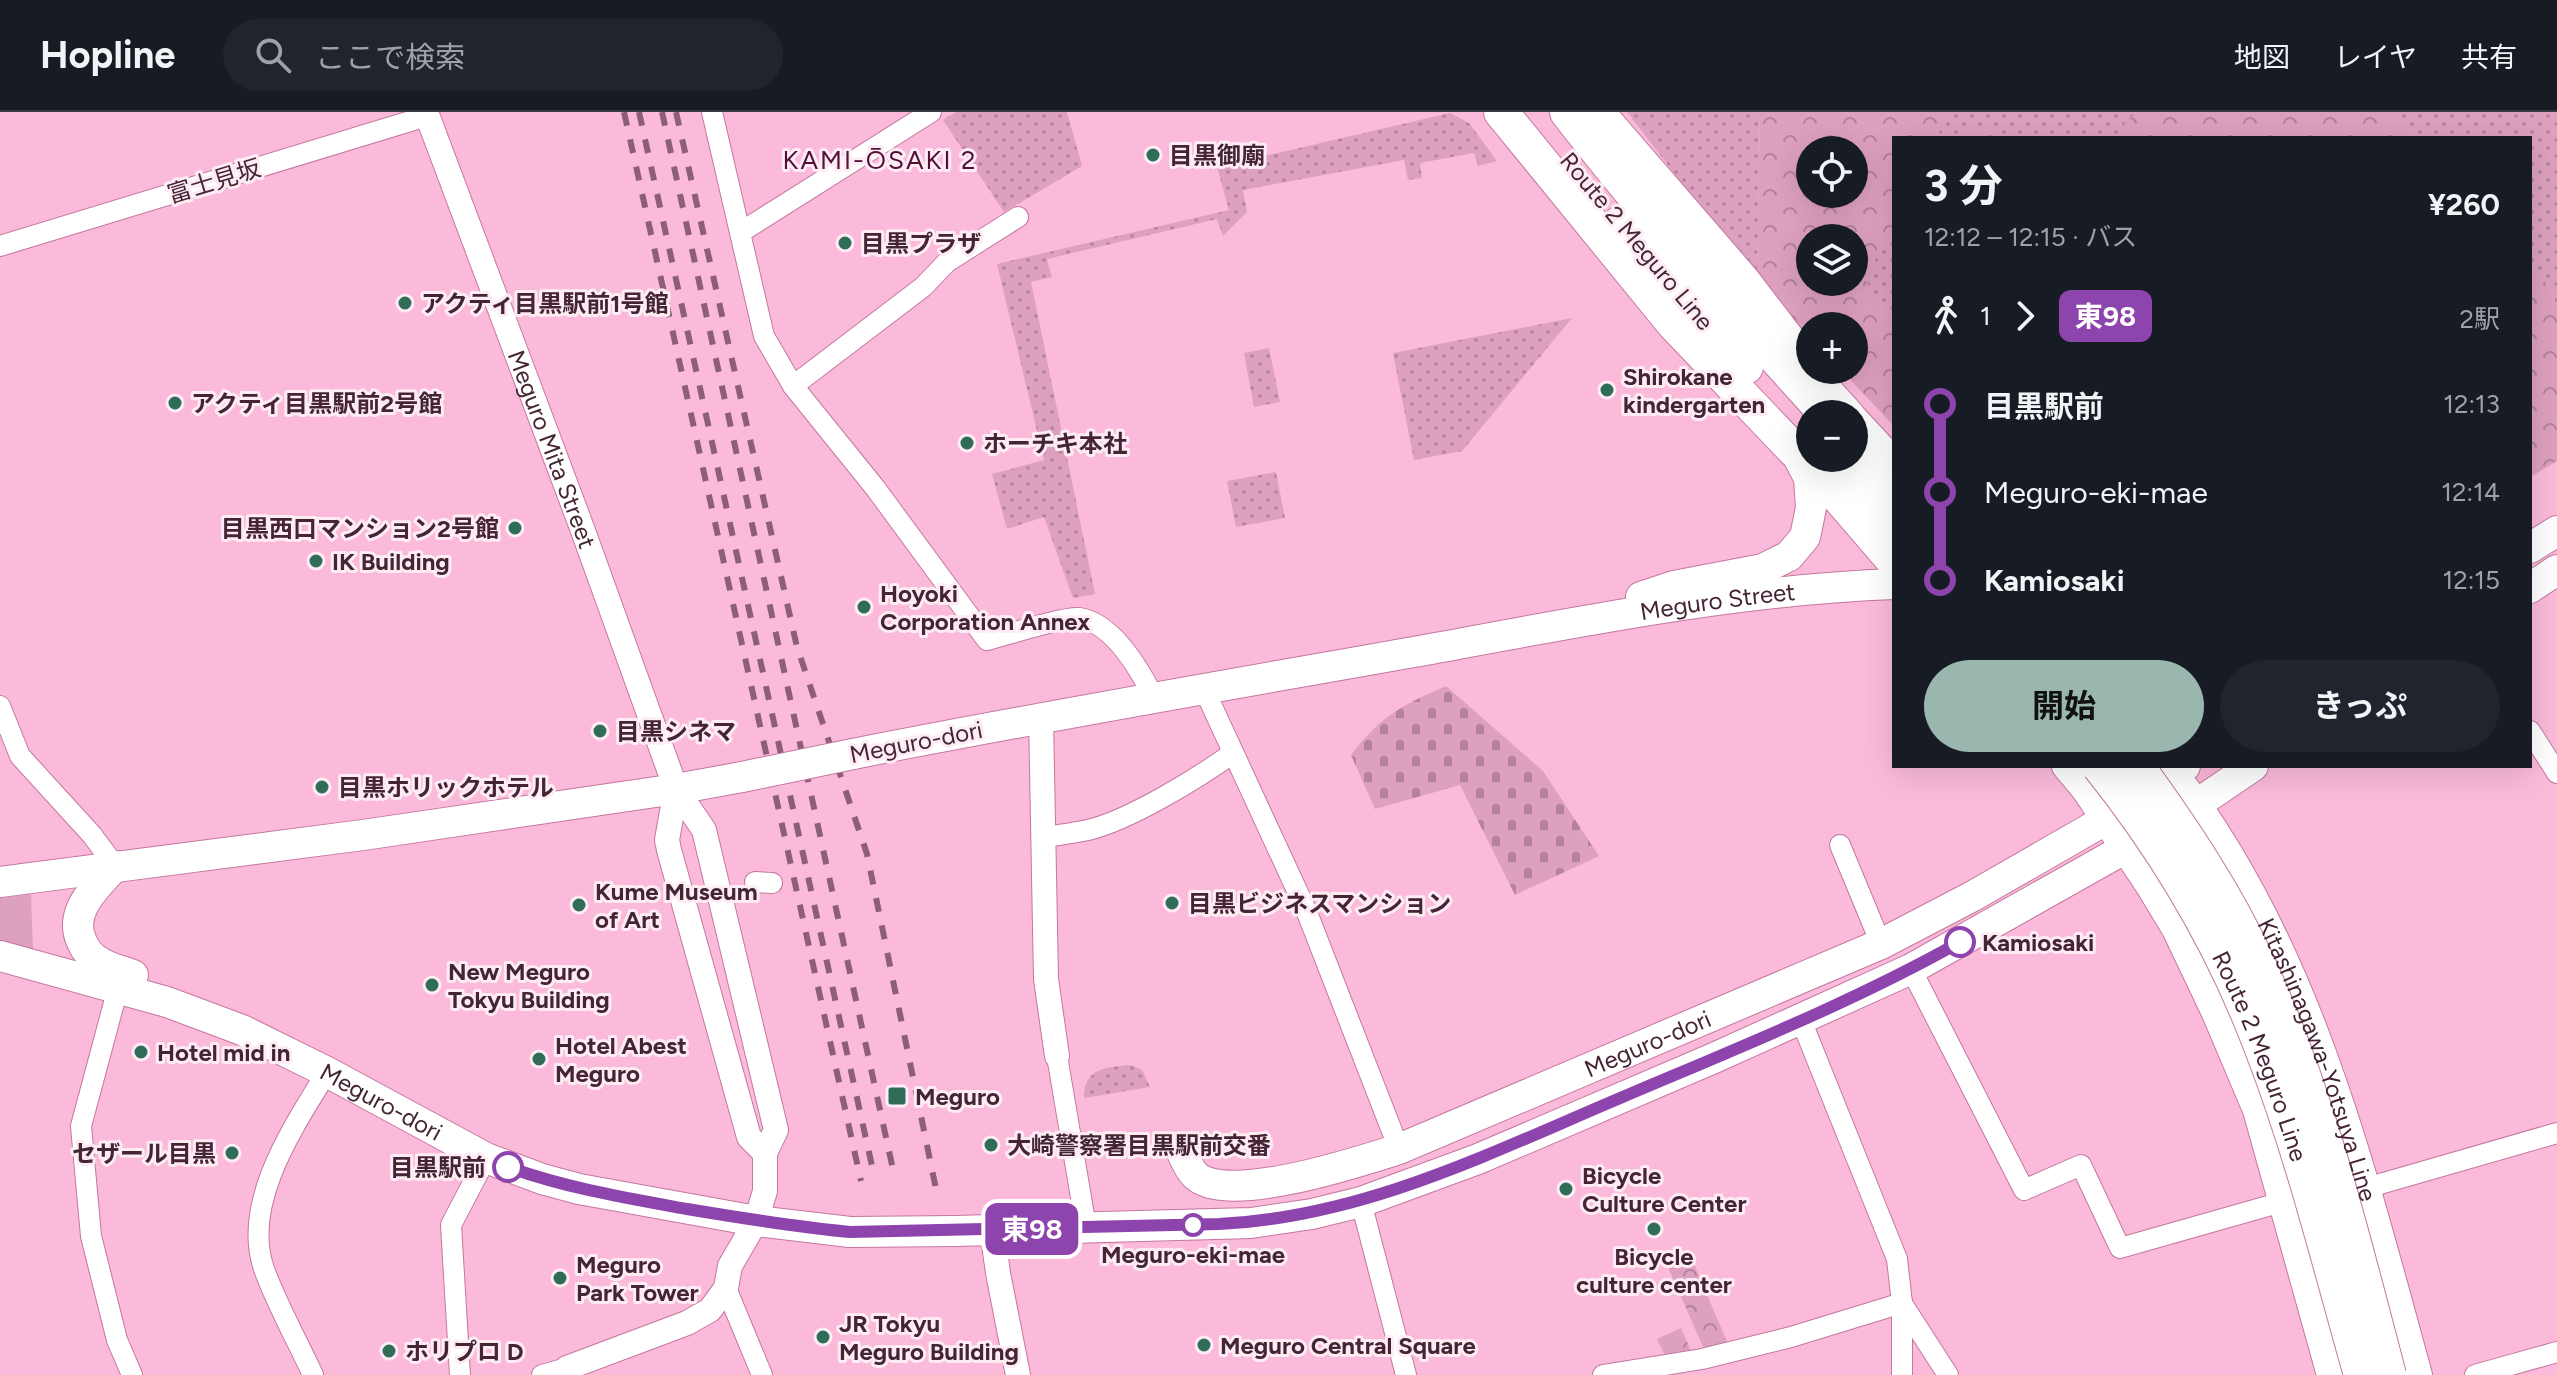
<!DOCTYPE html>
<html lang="ja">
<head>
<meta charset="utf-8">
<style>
	body { margin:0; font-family:Figtree,"Noto Sans JP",sans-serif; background:#20242c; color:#f1f3f6; height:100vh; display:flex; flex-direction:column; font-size:30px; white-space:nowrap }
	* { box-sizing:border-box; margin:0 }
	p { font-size:26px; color:#9ea1a6 }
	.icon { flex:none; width:44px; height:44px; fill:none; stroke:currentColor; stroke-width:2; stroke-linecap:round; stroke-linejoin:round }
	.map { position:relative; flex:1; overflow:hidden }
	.sheet { position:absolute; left:1892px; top:24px; width:640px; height:632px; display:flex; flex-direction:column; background:#171b24; border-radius:0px; box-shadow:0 8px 32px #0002 }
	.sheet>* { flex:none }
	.badge { padding:0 16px; border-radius:12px; font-size:28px; line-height:52px }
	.tools { position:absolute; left:1796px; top:24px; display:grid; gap:16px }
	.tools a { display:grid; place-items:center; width:72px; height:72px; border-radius:50%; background:#171b24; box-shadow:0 8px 32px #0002; font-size:40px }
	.map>.badge { position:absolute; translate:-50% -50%; box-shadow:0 0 0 4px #fff }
	.legs { display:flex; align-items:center; gap:12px; height:88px; padding:0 32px; font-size:26px }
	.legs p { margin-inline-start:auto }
	.overview { display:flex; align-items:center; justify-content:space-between; height:136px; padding:0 32px }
	h1 { font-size:44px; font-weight:700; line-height:60px }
	.button { display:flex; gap:16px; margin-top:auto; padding:16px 32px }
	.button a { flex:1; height:92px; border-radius:48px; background:#9ab7af; color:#111; font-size:32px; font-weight:700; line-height:92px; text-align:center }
	.button a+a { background:#20242c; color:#f1f3f6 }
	ul { padding:0 32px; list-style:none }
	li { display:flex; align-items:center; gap:28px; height:88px; font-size:30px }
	li i { display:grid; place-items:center; width:12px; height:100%; margin:0 10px; background:currentColor }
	li i::after { content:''; width:20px; height:20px; margin:-10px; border:6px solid; border-radius:50%; background:#171b24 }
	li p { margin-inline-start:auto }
	li:first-child i { background:linear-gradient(#0000 50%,currentColor 0) }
	li:last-child i { background:linear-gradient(currentColor 50%,#0000 0) }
	header { display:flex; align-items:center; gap:48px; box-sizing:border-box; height:112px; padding:0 40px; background:#171b24; border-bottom:2px solid #363941 }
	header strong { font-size:38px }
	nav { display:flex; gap:44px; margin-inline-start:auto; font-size:28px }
	.search { width:560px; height:72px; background:#20242c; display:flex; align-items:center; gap:20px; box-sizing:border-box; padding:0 28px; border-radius:44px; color:#9ea1a6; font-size:30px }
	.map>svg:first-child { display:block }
	.grass { fill:#dda0be }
	.cemetery { fill:url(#cemetery-stones) }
	.park { fill:url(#park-crowns); fill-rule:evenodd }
	.garden { fill:url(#garden-dots) }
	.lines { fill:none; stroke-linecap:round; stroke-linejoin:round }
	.minor-casing { stroke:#c4779f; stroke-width:22 }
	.tertiary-casing { stroke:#c4779f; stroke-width:26 }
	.secondary-casing { stroke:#c4779f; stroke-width:30 }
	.primary-casing { stroke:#c4779f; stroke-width:32 }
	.motorway-casing { stroke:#c4779f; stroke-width:36 }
	.minor { stroke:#fff; stroke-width:20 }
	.tertiary { stroke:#fff; stroke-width:24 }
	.secondary { stroke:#fff; stroke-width:28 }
	.primary { stroke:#fff; stroke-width:30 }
	.motorway { stroke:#fff; stroke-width:34 }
	.rail { stroke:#8c5f76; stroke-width:6; stroke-dasharray:14 14; stroke-linecap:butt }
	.primary-bridge-casing { stroke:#c4779f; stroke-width:32; stroke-linecap:butt }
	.motorway-bridge-casing { stroke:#c4779f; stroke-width:36; stroke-linecap:butt }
	.primary-bridge { stroke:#fff; stroke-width:30 }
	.motorway-bridge { stroke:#fff; stroke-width:34 }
	.line-1-casing { stroke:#fff; stroke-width:18 }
	.line-1 { stroke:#8e44ad; stroke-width:12 }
	.poi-dot { fill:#306d58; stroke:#fdecf4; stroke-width:3 }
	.stop-1-dot { fill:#fff; stroke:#8e44ad; stroke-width:4 }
	.labels { text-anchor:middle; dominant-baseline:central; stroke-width:6; stroke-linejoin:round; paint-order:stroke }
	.poi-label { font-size:24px; font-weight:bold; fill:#442435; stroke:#fdecf4; text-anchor:start }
	.street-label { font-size:24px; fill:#442435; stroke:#fdecf4 }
	.stop-label { font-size:24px; font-weight:bold; fill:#442435; stroke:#fdecf4; text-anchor:start }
	.neighbourhood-label { font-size:26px; letter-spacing:2px; fill:#530f38; stroke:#fdecf4 }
</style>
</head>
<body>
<header>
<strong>Hopline</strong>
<div class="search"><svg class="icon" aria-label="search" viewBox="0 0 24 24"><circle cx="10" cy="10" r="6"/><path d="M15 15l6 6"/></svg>ここで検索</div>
<nav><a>地図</a><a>レイヤ</a><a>共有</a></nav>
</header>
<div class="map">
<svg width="2557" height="1263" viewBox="0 0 2557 1263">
	<defs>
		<pattern id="cemetery-stones" width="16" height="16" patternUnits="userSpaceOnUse" patternTransform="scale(2)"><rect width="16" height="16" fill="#dda0be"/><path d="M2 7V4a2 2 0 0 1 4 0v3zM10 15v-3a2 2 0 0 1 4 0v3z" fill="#b5829b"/></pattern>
		<pattern id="park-crowns" width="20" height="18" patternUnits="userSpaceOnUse" patternTransform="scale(2)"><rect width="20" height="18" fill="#dda0be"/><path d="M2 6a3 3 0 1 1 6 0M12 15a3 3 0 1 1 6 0" fill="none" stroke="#b5829b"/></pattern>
		<pattern id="garden-dots" width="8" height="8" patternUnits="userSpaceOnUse" patternTransform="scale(2)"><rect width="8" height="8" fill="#dda0be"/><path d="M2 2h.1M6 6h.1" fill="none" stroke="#b5829b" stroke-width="1.8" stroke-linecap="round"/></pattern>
	</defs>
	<rect width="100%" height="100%" fill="#fcbadb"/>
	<polygon class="grass" points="31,782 33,837 0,829 0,786"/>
	<path class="cemetery" d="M1446,574L1543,659L1599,744L1515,783L1460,673L1375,697L1351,643C1382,603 1401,594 1446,574Z"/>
	<g class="park">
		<path d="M1760,0H2394L2417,26H1894V314L1841,258H1854V214H1810V225L1757,169ZM1810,38H1854V82H1810ZM1810,126H1854V170H1810Z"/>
		<polygon points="2530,152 2548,173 2557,193 2557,349 2530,365"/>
		<polygon points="1690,1143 1728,1232 1705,1239 1667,1153"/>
		<polygon points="1681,1216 1692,1241 1666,1246 1657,1227"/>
	</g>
	<g class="garden">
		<polygon points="956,0 1067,0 1082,54 1004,100 943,8"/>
		<polygon points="1627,0 1760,0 1757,169"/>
		<polygon points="1952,0 2135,0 2135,1 2124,12 2122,26 1998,26 1993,19 1968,14 1958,26 1934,26 1952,5"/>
		<polygon points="2394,0 2557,0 2557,193 2548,173 2530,152 2530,26 2417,26"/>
		<polygon points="1450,1 1469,11 1497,49 1478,54 1474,41 1420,51 1422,66 1408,68 1404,48 1243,78 1247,100 1223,124 1217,107 1047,147 1052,165 1031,170 1095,482 1073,486 1044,405 1007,417 992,362 1044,348 997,152 1229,98 1217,55"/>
		<polygon points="1894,120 1894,204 1885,200 1866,169 1883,129"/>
		<polygon points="1572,206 1462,339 1414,348 1393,241"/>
		<polygon points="1269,236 1280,290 1254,295 1244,241"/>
		<polygon points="1276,360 1285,406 1236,415 1227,369"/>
		<path d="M1131,953L1142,958L1150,975L1084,986C1084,956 1106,955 1131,953Z"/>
	</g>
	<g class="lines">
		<defs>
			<g id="minor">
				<path d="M712,0L764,224L793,274L876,377L987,528C1003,524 1066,504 1079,506C1113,511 1140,558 1154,586"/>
				<polyline points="741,120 931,0"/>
				<polyline points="0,134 427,4"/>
				<polyline points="793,274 923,175 947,150 1018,105"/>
				<polyline points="1204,577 1306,798 1399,1037"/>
				<polyline points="0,594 20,644 92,723 115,754"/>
				<polyline points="2530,619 2557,661"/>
				<path d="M1044,725C1059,723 1074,721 1088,718C1130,708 1198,666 1233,641"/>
				<polyline points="1840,733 1881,832"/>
				<polyline points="755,770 772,771"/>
				<polyline points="1911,857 2024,1078 2081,1053 2120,1136 2282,1090"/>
				<polyline points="118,876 81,1014 91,1124 117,1228 132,1263"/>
				<polyline points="1801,908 1897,1147 1902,1191 1902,1263"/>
				<polyline points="1057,944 1086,1115"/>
				<polyline points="2366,1076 2557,1021"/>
				<polyline points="1361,1090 1406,1263"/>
				<polyline points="726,1176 762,1263"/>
				<polyline points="1903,1193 1948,1263"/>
				<path d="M313,1263C297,1228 277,1193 264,1157C241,1091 294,1014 327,960"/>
				<polyline points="460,1263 451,1113 486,1046"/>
				<polyline points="542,1263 567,1256 570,1263"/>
				<polyline points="1603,1263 1702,1247 1791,1225 1902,1191"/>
				<polyline points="2475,1263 2557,1240"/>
			</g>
			<g id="tertiary">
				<path id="s1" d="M426,0L582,416L676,677L704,718L776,1018L765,1041V1079L756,1109L730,1154L726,1176L710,1198L687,1211L567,1256"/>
				<polyline points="1041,605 1046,867 1057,944"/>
				<polyline points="676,677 667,728 669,738 749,1025 765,1041"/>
				<polyline points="992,1118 998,1161 1018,1263"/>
			</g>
			<g id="secondary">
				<polyline points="1779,224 1850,302"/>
				<polyline points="1854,307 1894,350"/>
				<polyline points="1801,346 1894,454"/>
				<polyline points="2066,654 2086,678 2150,774 2176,817 2216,901 2257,998 2331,1263"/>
				<path id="s2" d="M2168,654C2307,828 2360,1053 2418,1263"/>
			</g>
			<g id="primary">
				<polyline points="2530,436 2557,419"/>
				<polyline points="2530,476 2557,458"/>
				<polyline points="1641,485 1674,474 1763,457 1789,444 1805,425 1811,396 1809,366 1795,339"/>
				<path id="s3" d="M853,642C1039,605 1227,573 1414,540C1573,511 1733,478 1894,472"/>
				<polyline points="2174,661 2185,654"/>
				<polyline points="2197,692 2253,654"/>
				<path d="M115,754C97,774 67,800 82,830C85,837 91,845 98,849C108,856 122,859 133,863"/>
				<polyline points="0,770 363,723 676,677 742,665"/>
				<path id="s4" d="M0,844L167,890L242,918L327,960L486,1046L542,1067L579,1077L756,1109L850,1120"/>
				<path id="s5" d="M1180,1036C1184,1045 1188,1056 1195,1063C1226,1094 1361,1049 1399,1037L1881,832L1973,784L2107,707"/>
				<polyline points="956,1119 1251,1111 1312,1102 1361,1090 1478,1047 1714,946 1911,857 2126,736"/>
			</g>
			<g id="motorway">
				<polyline points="1501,0 1673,211 1795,339"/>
				<path d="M1567,0C1648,105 1737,203 1826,302"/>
				<polyline points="1597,0 1743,169 1795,237"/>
				<polyline points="1620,111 1746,255"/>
				<polyline points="1854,334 1894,379"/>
				<polyline points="1827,346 1894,421"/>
			</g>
		</defs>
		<use href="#minor" class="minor-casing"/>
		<use href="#tertiary" class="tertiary-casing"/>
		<use href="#secondary" class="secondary-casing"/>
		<use href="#primary" class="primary-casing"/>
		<use href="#motorway" class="motorway-casing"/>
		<use href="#minor" class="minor"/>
		<use href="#tertiary" class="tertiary"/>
		<use href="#secondary" class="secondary"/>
		<use href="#primary" class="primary"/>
		<use href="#motorway" class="motorway"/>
		<g class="rail">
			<polyline points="624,0 861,1069"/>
			<polyline points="639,0 874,1063"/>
			<polyline points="662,0 894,1062"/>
			<polyline points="676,0 797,535 867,742 936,1077"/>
		</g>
		<defs>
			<g id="primary-bridge">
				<polyline points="742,665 853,642"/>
				<polyline points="850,1120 956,1119"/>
			</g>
			<g id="motorway-bridge">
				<path id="s6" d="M2099,654C2167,739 2224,836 2262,937C2303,1043 2330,1154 2361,1263"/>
				<path d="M2137,654C2182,716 2226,781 2258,851C2319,982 2352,1124 2389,1263"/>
			</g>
		</defs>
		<use href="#primary-bridge" class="primary-bridge-casing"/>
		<use href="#motorway-bridge" class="motorway-bridge-casing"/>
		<use href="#primary-bridge" class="primary-bridge"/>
		<use href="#motorway-bridge" class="motorway-bridge"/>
	</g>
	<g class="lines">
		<defs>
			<path id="line-1" d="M508,1055C566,1076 626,1086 687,1097C741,1106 795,1115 850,1120L1219,1112C1365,1105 1492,1040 1625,984C1738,936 1853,890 1960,830"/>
		</defs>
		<use href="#line-1" class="line-1-casing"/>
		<use href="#line-1" class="line-1"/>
	</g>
	<g class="poi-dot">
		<circle cx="1153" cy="43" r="8"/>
		<circle cx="845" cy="131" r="8"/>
		<circle cx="405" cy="191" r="8"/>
		<circle cx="1607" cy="278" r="8"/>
		<circle cx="175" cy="291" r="8"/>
		<circle cx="967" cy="331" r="8"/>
		<circle cx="515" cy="416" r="8"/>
		<circle cx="316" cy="449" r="8"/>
		<circle cx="864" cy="495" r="8"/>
		<circle cx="600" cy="619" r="8"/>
		<circle cx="322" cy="675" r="8"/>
		<circle cx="1172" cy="791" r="8"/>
		<circle cx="579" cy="793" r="8"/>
		<circle cx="432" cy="873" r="8"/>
		<circle cx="141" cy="940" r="8"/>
		<circle cx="539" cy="947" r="8"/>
		<rect x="887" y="974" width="20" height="20" rx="4"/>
		<circle cx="991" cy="1033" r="8"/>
		<circle cx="232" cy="1041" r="8"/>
		<circle cx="1566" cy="1077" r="8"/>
		<circle cx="1654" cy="1117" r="8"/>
		<circle cx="560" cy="1166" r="8"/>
		<circle cx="823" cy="1225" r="8"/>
		<circle cx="1204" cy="1233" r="8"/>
		<circle cx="389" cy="1239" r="8"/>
	</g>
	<g class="stop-1-dot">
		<circle cx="1960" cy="830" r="14"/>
		<circle cx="508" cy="1055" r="14"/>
		<circle cx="1193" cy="1113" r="10"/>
	</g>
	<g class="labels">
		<g class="poi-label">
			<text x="1169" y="43">目黒御廟</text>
			<text x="861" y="131">目黒プラザ</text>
			<text x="421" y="191">アクティ目黒駅前1号館</text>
			<text x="1623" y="264">Shirokane<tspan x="1623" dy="28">kindergarten</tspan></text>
			<text x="191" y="291">アクティ目黒駅前2号館</text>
			<text x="983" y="331">ホーチキ本社</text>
			<text x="499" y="416" text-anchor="end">目黒西口マンション2号館</text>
			<text x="332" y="449">IK Building</text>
			<text x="880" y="481">Hoyoki<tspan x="880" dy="28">Corporation Annex</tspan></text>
			<text x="616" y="619">目黒シネマ</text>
			<text x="338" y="675">目黒ホリックホテル</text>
			<text x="595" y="779">Kume Museum<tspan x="595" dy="28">of Art</tspan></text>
			<text x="1188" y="791">目黒ビジネスマンション</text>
			<text x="448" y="859">New Meguro<tspan x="448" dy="28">Tokyu Building</tspan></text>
			<text x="555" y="933">Hotel Abest<tspan x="555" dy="28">Meguro</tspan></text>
			<text x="157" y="940">Hotel mid in</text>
			<text x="915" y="984">Meguro</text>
			<text x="1007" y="1033">大崎警察署目黒駅前交番</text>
			<text x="216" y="1041" text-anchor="end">セザール目黒</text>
			<text x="1582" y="1063">Bicycle<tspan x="1582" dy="28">Culture Center</tspan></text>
			<text x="1654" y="1144" text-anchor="middle">Bicycle<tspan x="1654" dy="28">culture center</tspan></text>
			<text x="576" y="1152">Meguro<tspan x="576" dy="28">Park Tower</tspan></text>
			<text x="839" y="1211">JR Tokyu<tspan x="839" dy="28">Meguro Building</tspan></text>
			<text x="1220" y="1233">Meguro Central Square</text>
			<text x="405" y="1239">ホリプロ D</text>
		</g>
		<g class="street-label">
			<text transform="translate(214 69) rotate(-17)">富士見坂</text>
			<text transform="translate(1637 129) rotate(50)">Route 2 Meguro Line</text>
			<text stroke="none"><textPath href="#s1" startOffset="360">Meguro Mita Street</textPath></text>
			<text stroke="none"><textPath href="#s3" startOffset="878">Meguro Street</textPath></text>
			<text transform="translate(916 630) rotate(-11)">Meguro-dori</text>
			<text stroke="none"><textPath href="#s5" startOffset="512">Meguro-dori</textPath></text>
			<text stroke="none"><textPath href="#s6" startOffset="334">Route 2 Meguro Line</textPath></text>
			<text stroke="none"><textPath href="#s2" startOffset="332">Kitashinagawa-Yotsuya Line</textPath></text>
			<text stroke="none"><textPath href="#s4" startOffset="410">Meguro-dori</textPath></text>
		</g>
		<g class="stop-label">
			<text x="1982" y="830">Kamiosaki</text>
			<text x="486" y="1055" text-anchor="end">目黒駅前</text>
			<text x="1193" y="1142" text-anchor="middle">Meguro-eki-mae</text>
		</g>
		<g class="neighbourhood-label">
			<text x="880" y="48">KAMI-ŌSAKI 2</text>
		</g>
	</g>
</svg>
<div class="tools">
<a><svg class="icon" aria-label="locate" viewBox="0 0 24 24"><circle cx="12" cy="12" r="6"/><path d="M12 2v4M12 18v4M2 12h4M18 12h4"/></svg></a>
<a><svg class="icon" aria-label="layers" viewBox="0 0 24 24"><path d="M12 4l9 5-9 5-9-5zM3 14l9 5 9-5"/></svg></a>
<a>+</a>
<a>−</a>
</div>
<b class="badge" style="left:1032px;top:1117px;background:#8e44ad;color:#fff">東98</b>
<section class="sheet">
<div class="overview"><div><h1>3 分</h1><p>12:12 – 12:15 · バス</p></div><b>¥260</b></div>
<div class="legs"><svg class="icon" aria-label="walk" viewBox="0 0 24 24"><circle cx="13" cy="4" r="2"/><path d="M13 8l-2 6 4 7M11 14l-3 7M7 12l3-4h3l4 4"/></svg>1<svg class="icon" aria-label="forward" viewBox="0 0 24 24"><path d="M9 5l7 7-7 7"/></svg><b class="badge" style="background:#8e44ad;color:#fff">東98</b><p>2駅</p></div>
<ul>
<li><i style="color:#8e44ad"></i><b>目黒駅前</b><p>12:13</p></li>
<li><i style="color:#8e44ad"></i><span>Meguro-eki-mae</span><p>12:14</p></li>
<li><i style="color:#8e44ad"></i><b>Kamiosaki</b><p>12:15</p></li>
</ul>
<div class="button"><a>開始</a><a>きっぷ</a></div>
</section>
</div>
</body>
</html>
